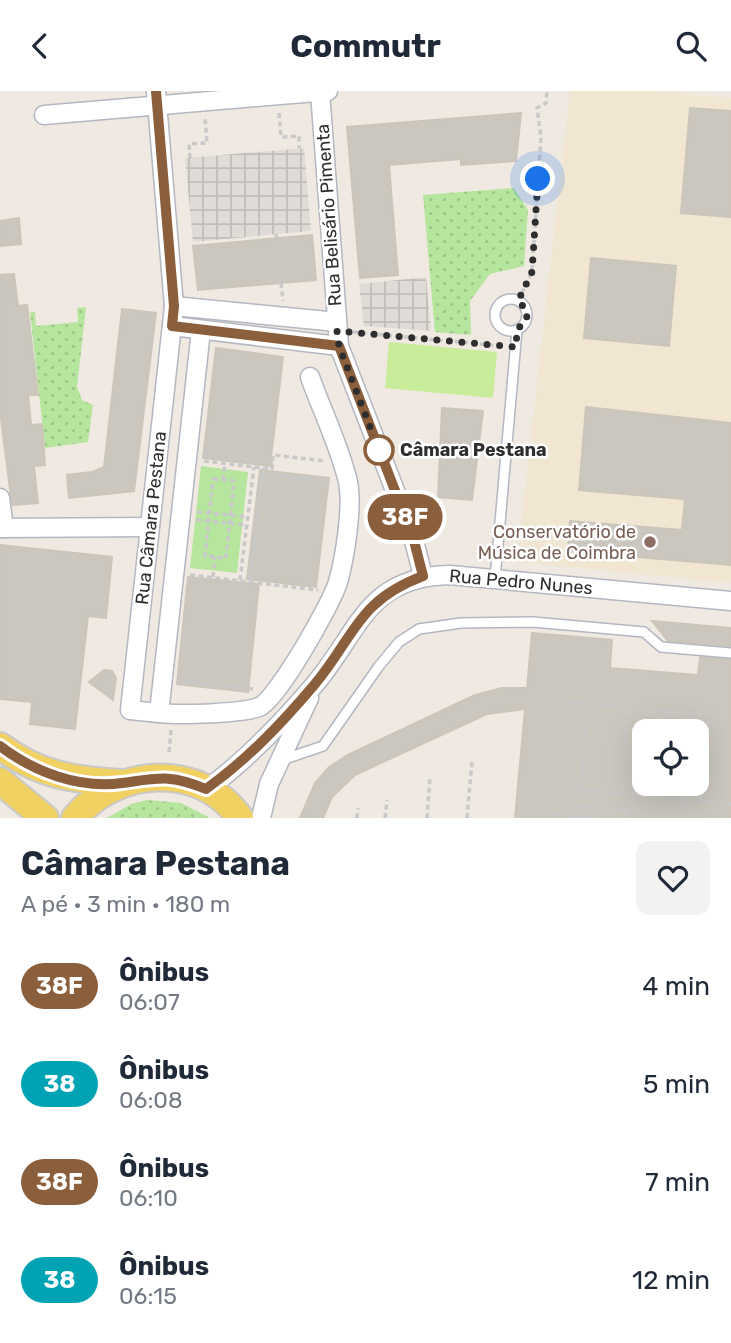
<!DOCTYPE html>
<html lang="pt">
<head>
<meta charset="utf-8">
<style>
	body { margin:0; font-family:Rubik,sans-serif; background:#f2f2f3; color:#1f2937; height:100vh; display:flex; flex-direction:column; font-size:26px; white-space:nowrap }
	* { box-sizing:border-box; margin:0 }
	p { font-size:23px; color:#747a83 }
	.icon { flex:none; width:38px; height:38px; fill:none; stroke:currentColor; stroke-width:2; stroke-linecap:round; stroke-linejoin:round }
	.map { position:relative; height:727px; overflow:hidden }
	.details { display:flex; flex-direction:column; background:#fff; flex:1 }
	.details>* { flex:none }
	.badge { padding:0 14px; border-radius:23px; font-size:24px; line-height:46px }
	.fabs { position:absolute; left:632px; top:628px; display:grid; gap:14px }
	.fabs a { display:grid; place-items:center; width:77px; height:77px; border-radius:14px; background:#fff; box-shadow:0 7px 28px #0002; font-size:35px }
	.you { position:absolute; width:35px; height:35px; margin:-18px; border:5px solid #fff; border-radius:50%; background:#1a73e8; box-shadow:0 0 0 10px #1a73e833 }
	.map>.badge { position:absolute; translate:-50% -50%; box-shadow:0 0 0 4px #fff }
	.round { display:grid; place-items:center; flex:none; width:74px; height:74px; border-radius:14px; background:#f2f2f3 }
	.headline { display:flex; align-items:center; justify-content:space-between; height:119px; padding:0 21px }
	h1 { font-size:33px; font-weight:700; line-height:52px }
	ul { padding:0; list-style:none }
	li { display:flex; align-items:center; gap:21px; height:98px; padding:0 21px }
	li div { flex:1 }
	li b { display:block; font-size:26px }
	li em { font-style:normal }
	li .badge { min-width:77px; font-weight:700; text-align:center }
	header { display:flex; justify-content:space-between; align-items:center; height:91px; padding:0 21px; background:#fff; font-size:32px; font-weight:700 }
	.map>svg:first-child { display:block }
	.education { fill:#f0e6d1 }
	.grass { fill:url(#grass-dots) }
	.garden { fill:#b6e59e }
	.pitch { fill:#c9ec9a }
	.plaza { fill:url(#plaza-grid) }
	.building { fill:#cbc7bf; stroke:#cbc5ba; stroke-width:2; fill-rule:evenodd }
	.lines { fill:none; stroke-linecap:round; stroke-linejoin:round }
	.lane-casing { stroke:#b4b7c1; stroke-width:12 }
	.street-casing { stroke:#b4b7c1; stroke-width:21 }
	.primary-casing { stroke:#c9c9c9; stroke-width:30 }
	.path { stroke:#c9c9c9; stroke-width:3.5; stroke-dasharray:5 3.5; stroke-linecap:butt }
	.lane { stroke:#fff; stroke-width:9 }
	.street { stroke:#fff; stroke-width:18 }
	.primary { stroke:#f2d163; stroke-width:26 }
	.line-casing { stroke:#fff; stroke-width:16 }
	.line { stroke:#8b5e3c; stroke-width:10 }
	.walk { stroke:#2e2e2e; stroke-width:7; stroke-dasharray:0 12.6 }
	.stop-dot { fill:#fff; stroke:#8b5e3c; stroke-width:3.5 }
	.education-dot { fill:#8d6e63; stroke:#fff; stroke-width:2.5 }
	.labels { text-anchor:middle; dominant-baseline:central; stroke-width:5; stroke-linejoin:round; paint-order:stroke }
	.street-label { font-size:18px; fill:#2e2e2e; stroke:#fff }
	.stop-label { font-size:18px; font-weight:bold; fill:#2e2e2e; stroke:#fff; text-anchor:start }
	.education-label { font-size:18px; fill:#785e54; stroke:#fff; text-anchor:end }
</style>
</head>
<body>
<header><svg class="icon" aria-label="back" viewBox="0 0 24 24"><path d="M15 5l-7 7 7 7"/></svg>Commutr<svg class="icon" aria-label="search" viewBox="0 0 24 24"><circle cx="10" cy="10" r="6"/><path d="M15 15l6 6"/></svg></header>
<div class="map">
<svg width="731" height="727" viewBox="0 0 731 727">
	<defs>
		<pattern id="grass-dots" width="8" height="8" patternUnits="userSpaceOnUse" patternTransform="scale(1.75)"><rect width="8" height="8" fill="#b6e59e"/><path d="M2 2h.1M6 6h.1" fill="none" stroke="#9dc588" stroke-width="1.8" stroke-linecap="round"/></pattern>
		<pattern id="plaza-grid" width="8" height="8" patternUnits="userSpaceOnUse" patternTransform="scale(1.75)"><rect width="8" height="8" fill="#dfdcd8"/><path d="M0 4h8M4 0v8" fill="none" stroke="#c0bdba"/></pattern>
	</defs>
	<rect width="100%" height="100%" fill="#efe9e1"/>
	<polygon class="education" points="570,0 653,0 731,7 731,492 517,471"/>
	<g class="grass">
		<polygon points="514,97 528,119 524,175 490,183 470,210 471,244 435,241 423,104"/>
		<polygon points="86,216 77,296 82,309 93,314 88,351 45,357 30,221 35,221 36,235 78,231 77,217"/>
		<polygon points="147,709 181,712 210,727 107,727 131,713"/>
	</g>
	<polygon class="garden" points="201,375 248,381 237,482 190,477"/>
	<polygon class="pitch" points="389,251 497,261 493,307 385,297"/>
	<g class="plaza">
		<polygon points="304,57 311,140 193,151 185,67"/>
		<polygon points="426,186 431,240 364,235 359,193"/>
	</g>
	<g class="building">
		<polygon points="690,17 731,20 731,126 681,122"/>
		<polygon points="521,22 516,70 461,74 461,68 389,74 398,184 360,187 347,36"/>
		<polygon points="19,127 21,153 0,155 0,130"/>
		<polygon points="312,144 316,189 198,199 193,155"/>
		<polygon points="591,167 676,175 669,255 584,247"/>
		<polygon points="14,183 18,215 27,214 38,304 28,304 31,334 42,333 45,374 34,375 38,412 12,414 0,320 0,184"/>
		<polygon points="122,218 156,222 134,400 69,407 67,384 92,381 104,376"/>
		<polygon points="216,257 283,266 270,375 203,367"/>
		<polygon points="586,316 731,332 731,474 568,460 570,430 682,439 685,408 579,399"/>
		<polygon points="442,317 483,320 472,409 438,406"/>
		<polygon points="260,379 329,387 316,496 247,488"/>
		<polygon points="0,454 112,466 106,527 88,525 75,638 30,633 32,611 0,608"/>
		<polygon points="188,486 259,493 248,601 177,593"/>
		<polygon points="652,530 731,537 731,555 668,550"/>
		<path d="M532,542L612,549L610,577L698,584L700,566L731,569V727H515L525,618L487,623L355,684L332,706L323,727H300L315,692L329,676L348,664L475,604L502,597H527ZM644,640H696V693H644Z"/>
		<polygon points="104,579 112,580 116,587 113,609 89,591"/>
	</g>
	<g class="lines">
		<defs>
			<g id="lane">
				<circle cx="511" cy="224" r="16"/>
				<polyline points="495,488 517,239"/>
				<polyline points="282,669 323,655 379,575 399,551 419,538 461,532 533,531 644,541 661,556 731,562"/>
			</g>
			<g id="street">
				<polyline points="156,0 174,215 130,619 159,622 201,239"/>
				<polyline points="320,1 339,255 413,446 423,485"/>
				<polyline points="44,24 328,0"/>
				<polyline points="174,215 337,231"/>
				<polyline points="172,235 339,255"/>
				<polyline points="0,407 4,437"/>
				<polyline points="0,437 150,436"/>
				<path d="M159,622C179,624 241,623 259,616C277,609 332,512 338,491C345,466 353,416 348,391C340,356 322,320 310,286"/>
				<path d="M207,698C248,668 282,632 315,593C360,540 366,486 450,484L731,510"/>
				<polyline points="261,727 269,693 309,607"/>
			</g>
			<g id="primary">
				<path d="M0,655C38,684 74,689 121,692"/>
				<polyline points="0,690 45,727"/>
				<path d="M75,727C116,676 200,670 240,727"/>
			</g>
		</defs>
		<use href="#lane" class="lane-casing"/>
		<use href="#street" class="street-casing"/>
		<use href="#primary" class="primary-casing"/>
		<g class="path">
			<polyline points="279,22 281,46 299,45 299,57"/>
			<polyline points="190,67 189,53 207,52 205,26"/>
			<polyline points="276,143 277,148"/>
			<polyline points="281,192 283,210"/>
			<polyline points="518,210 532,181 541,46 537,17 546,12 547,0"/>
			<polyline points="353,241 502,255"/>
			<polyline points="206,361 206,364 273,372"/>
			<polyline points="204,370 272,378 273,364 326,370"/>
			<polyline points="262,383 324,390"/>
			<polygon points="213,388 234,390 226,467 205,465"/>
			<polyline points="223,389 225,373"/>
			<polyline points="197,421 248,426"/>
			<polyline points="196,429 247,434"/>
			<polyline points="190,484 318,499"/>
			<polyline points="213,486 215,466"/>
			<polyline points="240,489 254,376"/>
			<polyline points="250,490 263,377"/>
			<polyline points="181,590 253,598"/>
			<polyline points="562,610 731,626"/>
			<polyline points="667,640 669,620"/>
			<polyline points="169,661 171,639"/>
			<polyline points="550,696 731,713"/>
			<polyline points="580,699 588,614"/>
			<polyline points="621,702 628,617"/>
			<polyline points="661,706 662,693"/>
			<polyline points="701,710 709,624"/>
			<polyline points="554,713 628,719 627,727"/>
			<polyline points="531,721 594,727"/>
			<polyline points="357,727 358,717"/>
			<polyline points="385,727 387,709"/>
			<polyline points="427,727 430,687"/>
			<polyline points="467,727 472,670"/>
			<polyline points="680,727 682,708"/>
		</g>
		<use href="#lane" class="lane"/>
		<use href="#street" class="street"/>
		<use href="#primary" class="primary"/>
	</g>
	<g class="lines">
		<defs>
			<path id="line" d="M0,655C34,681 79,698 122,692C159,687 170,683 206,698C248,668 282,632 315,593C355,545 357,510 423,485L413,446L339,255L172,235L174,215L156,0"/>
		</defs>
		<use href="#line" class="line-casing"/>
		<use href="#line" class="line"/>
		<polyline class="walk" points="379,359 339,255 337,240 516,256 517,239 527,227 525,217 518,210 532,181 538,88"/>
	</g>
	<circle class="stop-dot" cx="379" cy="359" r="14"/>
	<circle class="education-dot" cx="650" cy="451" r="7"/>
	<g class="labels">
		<g class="street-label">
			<text transform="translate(329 124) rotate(-94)">Rua Belisário Pimenta</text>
			<text transform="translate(151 427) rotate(-84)">Rua Câmara Pestana</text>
			<text transform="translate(521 491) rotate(5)">Rua Pedro Nunes</text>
		</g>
		<g class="stop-label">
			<text x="400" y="359">Câmara Pestana</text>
		</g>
		<g class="education-label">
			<text x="636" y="441">Conservatório de<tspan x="636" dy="21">Música de Coimbra</tspan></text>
		</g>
	</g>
</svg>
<div class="fabs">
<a><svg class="icon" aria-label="locate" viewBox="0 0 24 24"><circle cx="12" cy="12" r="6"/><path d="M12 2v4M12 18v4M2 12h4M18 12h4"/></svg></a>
</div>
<div class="you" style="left:538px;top:88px"></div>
<b class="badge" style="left:405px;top:426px;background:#8b5e3c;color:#fff">38F</b>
</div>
<section class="details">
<div class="headline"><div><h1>Câmara Pestana</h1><p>A pé · 3 min · 180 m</p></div><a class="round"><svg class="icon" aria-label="heart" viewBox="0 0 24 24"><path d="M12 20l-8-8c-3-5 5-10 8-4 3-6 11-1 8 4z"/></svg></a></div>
<ul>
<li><span class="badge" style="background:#8b5e3c;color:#fff">38F</span><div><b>Ônibus</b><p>06:07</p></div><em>4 min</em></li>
<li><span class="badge" style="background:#00a3b4;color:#fff">38</span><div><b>Ônibus</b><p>06:08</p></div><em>5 min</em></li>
<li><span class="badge" style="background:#8b5e3c;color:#fff">38F</span><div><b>Ônibus</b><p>06:10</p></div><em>7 min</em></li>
<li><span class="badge" style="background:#00a3b4;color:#fff">38</span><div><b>Ônibus</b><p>06:15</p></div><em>12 min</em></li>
</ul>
</section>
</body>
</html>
